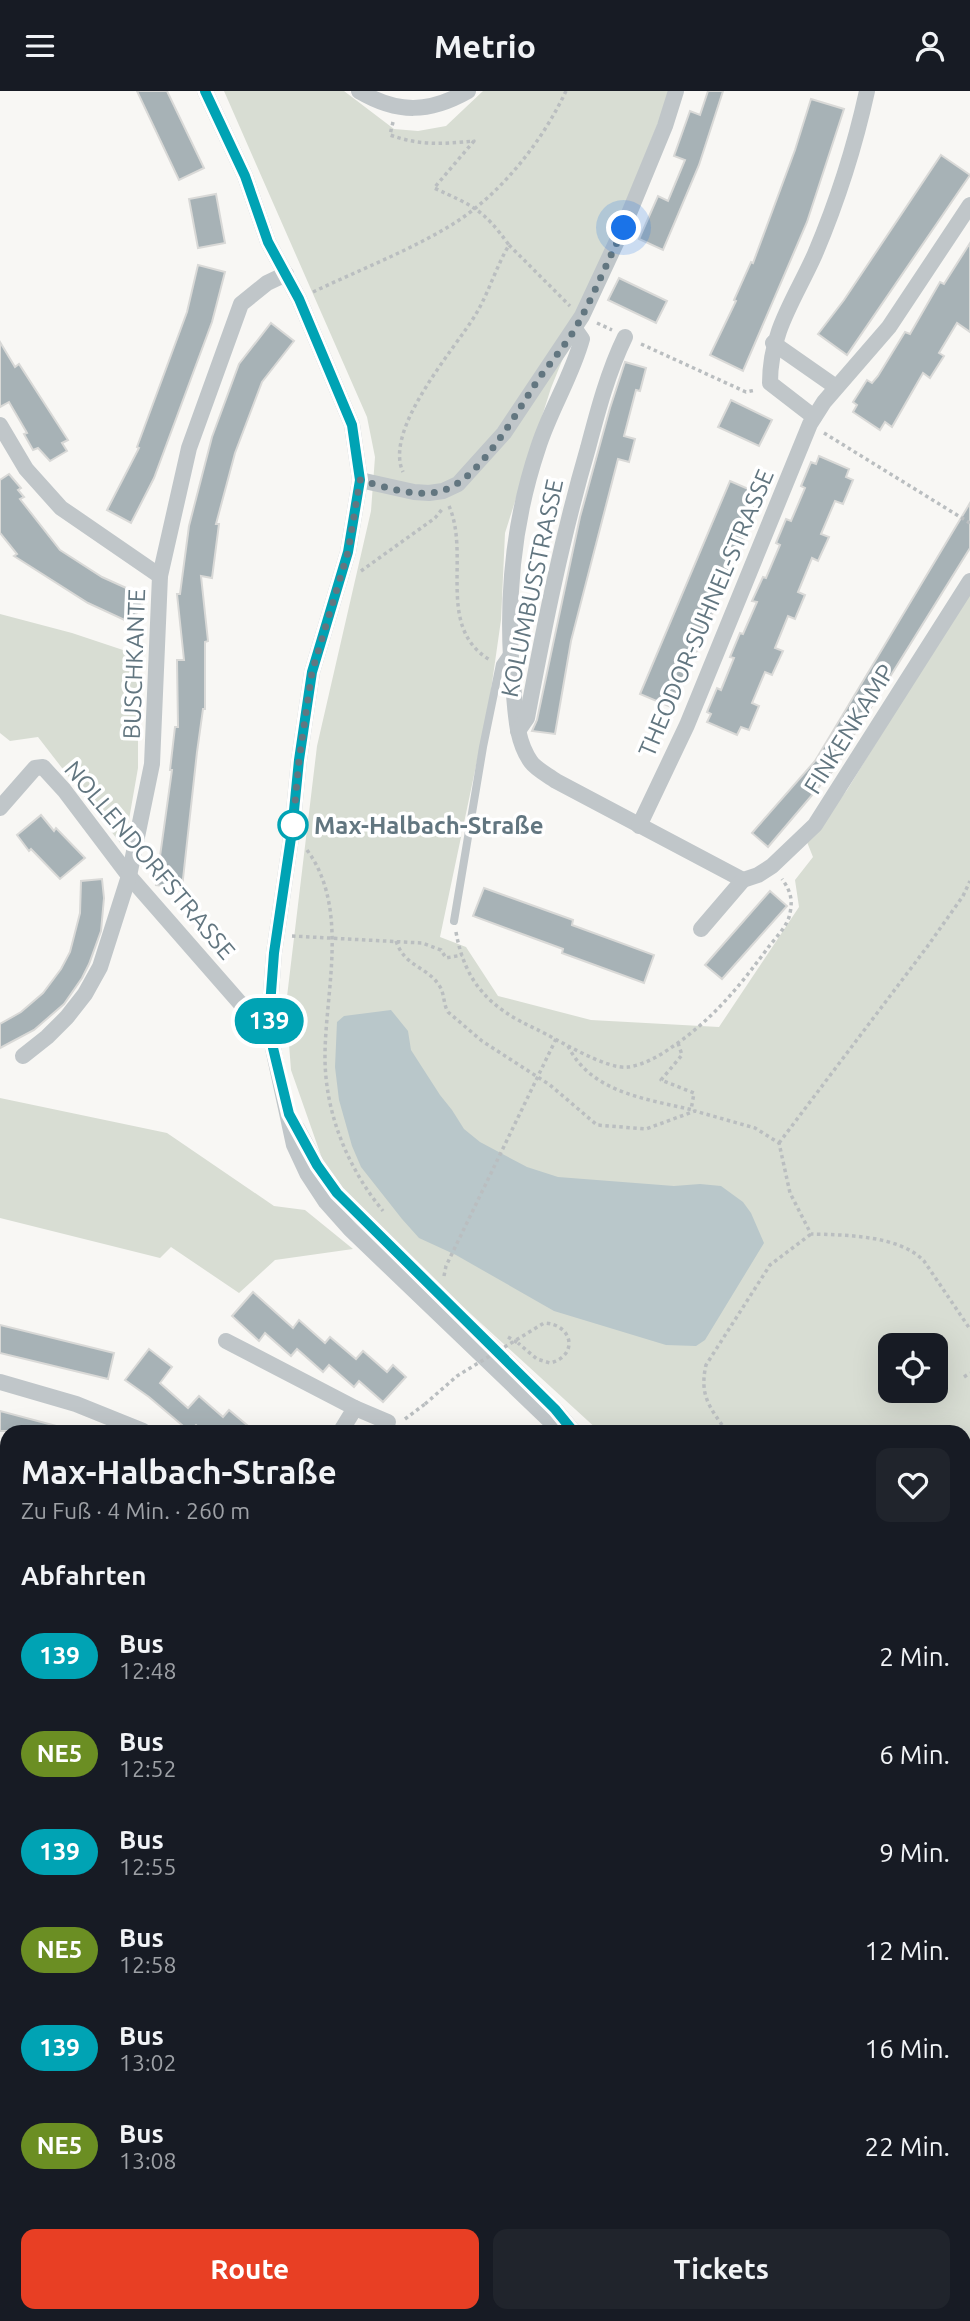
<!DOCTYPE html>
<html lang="de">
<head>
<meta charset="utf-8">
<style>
	body { margin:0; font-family:Ubuntu,sans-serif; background:#20242c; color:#f1f3f6; height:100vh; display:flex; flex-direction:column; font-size:26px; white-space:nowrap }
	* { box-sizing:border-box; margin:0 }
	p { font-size:23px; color:#9ea1a6 }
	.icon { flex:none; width:38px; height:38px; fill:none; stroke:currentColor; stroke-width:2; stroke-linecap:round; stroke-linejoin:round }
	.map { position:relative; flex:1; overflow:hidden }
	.sheet { position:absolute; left:0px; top:1334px; width:971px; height:898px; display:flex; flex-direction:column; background:#171b24; border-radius:21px 21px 0 0; box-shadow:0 7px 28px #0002 }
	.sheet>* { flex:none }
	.badge { padding:0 14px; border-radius:23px; font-size:24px; line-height:46px }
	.fabs { position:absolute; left:878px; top:1242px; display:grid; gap:14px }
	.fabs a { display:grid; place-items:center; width:70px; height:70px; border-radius:14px; background:#171b24; box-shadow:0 7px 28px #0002; font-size:35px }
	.you { position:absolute; width:35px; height:35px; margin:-18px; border:5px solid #fff; border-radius:50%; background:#1a73e8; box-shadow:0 0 0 10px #1a73e833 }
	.map>.badge { position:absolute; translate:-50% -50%; box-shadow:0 0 0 4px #fff }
	h2 { padding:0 21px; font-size:26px; line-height:63px }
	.round { display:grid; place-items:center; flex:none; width:74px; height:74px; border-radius:14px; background:#20242c }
	.overview { display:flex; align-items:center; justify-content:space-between; height:119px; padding:0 21px }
	h1 { font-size:33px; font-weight:700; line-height:52px }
	.primary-button { display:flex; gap:14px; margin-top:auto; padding:14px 21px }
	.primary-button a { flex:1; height:80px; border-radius:14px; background:#e83f24; color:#fff; font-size:28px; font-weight:700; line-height:80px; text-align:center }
	.primary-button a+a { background:#20242c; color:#f1f3f6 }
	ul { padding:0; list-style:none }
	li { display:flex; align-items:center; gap:21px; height:98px; padding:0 21px }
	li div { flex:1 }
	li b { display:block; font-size:26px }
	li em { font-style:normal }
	li .badge { min-width:77px; font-weight:700; text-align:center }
	header { display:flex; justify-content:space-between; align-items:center; height:91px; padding:0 21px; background:#171b24; font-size:32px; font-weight:700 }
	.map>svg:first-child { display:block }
	.green { fill:#d8ddd3; fill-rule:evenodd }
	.water { fill:#b9c7ca }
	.building { fill:#a7b2b6; stroke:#d9d9d7; stroke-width:2 }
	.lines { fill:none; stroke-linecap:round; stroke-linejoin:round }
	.path { stroke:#babec0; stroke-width:3.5; stroke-dasharray:3.5 3.5; stroke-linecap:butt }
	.lane { stroke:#c0c6c9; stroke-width:8 }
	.street { stroke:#c0c6c9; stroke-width:16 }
	.path-bridge { stroke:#babec0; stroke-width:3.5; stroke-dasharray:3.5 3.5; stroke-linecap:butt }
	.line-casing { stroke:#fff; stroke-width:16 }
	.line { stroke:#00a3b4; stroke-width:10 }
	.walk { stroke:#627680; stroke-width:7; stroke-dasharray:0 12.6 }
	.stop-dot { fill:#fff; stroke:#00a3b4; stroke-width:3.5 }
	.labels { text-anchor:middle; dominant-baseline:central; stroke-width:7; stroke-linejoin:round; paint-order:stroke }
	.street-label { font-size:24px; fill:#627680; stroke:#fff }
	.stop-label { font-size:24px; font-weight:bold; fill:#627680; stroke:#fff; text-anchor:start }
</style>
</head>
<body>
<header><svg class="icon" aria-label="menu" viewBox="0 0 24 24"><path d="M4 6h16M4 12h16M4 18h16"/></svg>Metrio<svg class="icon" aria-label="person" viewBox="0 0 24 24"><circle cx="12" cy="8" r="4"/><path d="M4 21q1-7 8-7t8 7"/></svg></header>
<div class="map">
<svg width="970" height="2230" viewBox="0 0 970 2230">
	<rect width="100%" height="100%" fill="#f8f7f4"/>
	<g class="green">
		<path d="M224,0H344L394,38L418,40L446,35L483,0H671L551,297L505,442L501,529L489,613L440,846L466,856L498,905L591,929L719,936L799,816L795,789L813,766L807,751L847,699L970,499V1875L964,1867V1340H599L332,1096L291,979L286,914L317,655L371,420L375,366L367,326ZM891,1255H936V1300H891Z"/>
		<polygon points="0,523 72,542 138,564 138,677 124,757 38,646 10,650 0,642"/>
		<polygon points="0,1007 167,1042 274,1115 305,1119 353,1158 275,1169 239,1202 171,1156 160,1167 0,1127"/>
	</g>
	<polygon class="water" points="391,919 408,940 411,959 440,1004 452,1019 464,1038 480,1051 527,1076 558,1086 674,1095 700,1093 721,1095 743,1111 751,1122 764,1152 705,1249 696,1255 666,1254 554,1220 456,1164 419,1147 402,1128 361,1076 352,1055 339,1009 335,976 337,931 344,925"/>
	<g class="building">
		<polygon points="137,0 167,0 204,77 179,89"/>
		<polygon points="708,0 723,0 699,74 663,159 639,148 658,105 668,110 685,69 674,65 690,20 700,24"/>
		<polygon points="811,8 844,18 807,131 743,280 710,264 736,210 734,209 751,171 753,172 795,59"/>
		<polygon points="941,64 970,84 847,264 818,243 844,209"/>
		<polygon points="216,103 225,152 198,157 189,108"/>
		<polygon points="970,152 970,241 957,232 939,262 944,265 930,287 923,282 892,336 885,331 880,339 853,321 857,314 853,311 867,289 872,292 878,285 905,241 910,243 940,191 944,193"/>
		<polygon points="198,174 225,181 212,231 154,387 131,432 107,419 139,357 137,356 187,221"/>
		<polygon points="619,187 667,210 656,232 608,209"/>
		<polygon points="271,232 294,250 262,291 235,362 216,433 219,433 212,487 201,485 208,550 205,551 205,618 203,618 197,661 182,797 156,794 172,679 170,679 175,636 178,636 177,569 184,569 177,503 180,503 189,435 212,346 239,273"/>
		<polygon points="0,251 15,276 19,273 68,349 62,352 67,360 50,370 38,357 33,359 24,343 27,342 9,311 0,316"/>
		<polygon points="625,271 646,277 640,300 636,299 624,345 635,348 629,371 618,368 571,550 555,643 532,640 537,629 580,426 610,317"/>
		<polygon points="731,309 772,329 759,355 718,336"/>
		<polygon points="819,365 849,378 846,386 853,389 843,413 835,410 821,443 829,446 818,470 812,467 798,501 805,504 795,528 788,525 775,557 783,560 772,584 765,581 752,612 759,615 749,639 741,636 737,644 707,631 711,623 707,621 717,597 721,599 734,567 730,566 740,542 743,543 757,511 752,510 763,486 766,487 780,454 776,452 786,428 791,430 805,397 801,395 811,371 816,373"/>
		<polygon points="9,383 21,397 18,399 24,406 20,408 60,459 102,486 146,506 131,532 88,512 14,465 17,463 0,442 0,389"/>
		<polygon points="730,390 762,404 673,617 640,603"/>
		<polygon points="970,412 970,457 855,642 836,676 768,756 752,742 815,670"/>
		<polygon points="41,724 54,740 56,737 85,767 60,788 31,758 29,760 17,744"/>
		<polygon points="102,788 104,807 101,840 89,873 82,887 64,913 34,939 0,957 0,933 21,921 43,902 61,878 70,861 80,822 81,790"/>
		<polygon points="484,797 573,829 572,834 654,864 644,892 562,862 563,858 473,825"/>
		<polygon points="770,800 787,815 722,888 705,874"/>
		<polygon points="253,1201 293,1237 299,1229 325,1252 330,1246 356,1268 363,1260 387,1281 393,1274 406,1286 383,1311 359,1290 354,1296 329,1274 323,1281 297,1258 291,1265 265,1242 259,1250 232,1225"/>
		<polygon points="0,1234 114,1262 108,1288 0,1262"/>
		<polygon points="149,1258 172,1276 160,1292 188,1317 199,1305 223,1326 229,1319 254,1340 203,1340 196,1334 189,1340 149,1306 125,1289"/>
		<polygon points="0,1320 60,1336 59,1340 0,1340"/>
	</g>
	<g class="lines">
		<g class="path">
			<path d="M393,31L390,44C421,55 442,53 474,50L434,97C473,115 483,118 509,154C496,176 489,201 476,223C455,258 383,338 403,381"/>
			<polyline points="509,154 570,215"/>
			<path d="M313,201C359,179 409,160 453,133C501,103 542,51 566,0"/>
			<polyline points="597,232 612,239"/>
			<polyline points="641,253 746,301 756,299"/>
			<polyline points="824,342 970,432"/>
			<path d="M449,415C471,465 435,536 490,569"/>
			<polyline points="361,480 435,427 443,417"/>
			<path d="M307,759C349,816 326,897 325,962C324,1020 347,1076 383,1120"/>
			<path d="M456,841C465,892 490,917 536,938C557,948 606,979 628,976C644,974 659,965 672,956C712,929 739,896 767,858C775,847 788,835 790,822C793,808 790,799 782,788"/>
			<polyline points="292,845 422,852 441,859 446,867 462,864"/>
			<path d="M396,850C405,876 426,875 439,894C445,903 443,913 448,921L482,950L550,994L597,1034L646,1038L695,1020L755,1037L779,1052L790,1102L811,1143C845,1144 899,1144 924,1170L970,1238"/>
			<polyline points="678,952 682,964 661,989 694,1002 691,1019"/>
			<path d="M568,955C591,1002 647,1008 693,1019"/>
			<polyline points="779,1052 927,856 963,805 970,790"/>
			<polyline points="444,1185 446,1175 556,948"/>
			<polyline points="508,1246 518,1252"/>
			<polyline points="964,1286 970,1282"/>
			<polyline points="405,1328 425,1313"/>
			<path d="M726,1340C710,1316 699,1305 706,1274L770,1174L811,1143"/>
			<polyline points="964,1676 970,1676"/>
			<polyline points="964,1732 970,1728"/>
		</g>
		<polyline class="lane" points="454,830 483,656 500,573 509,560"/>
		<g class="street">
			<polyline points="205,0 245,85 268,151 299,208 352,334 360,389 348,461 312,581 299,669 292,740 274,862 269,928 273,957 294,1054 307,1082 326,1111 350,1138 548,1328 558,1340"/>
			<path d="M359,0C398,23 429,22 468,0"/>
			<path d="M575,238L582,248C572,285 550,319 538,357C511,437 505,521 514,604C516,627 517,651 531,671C537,679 548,684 556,690L743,789"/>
			<polyline points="773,252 836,296"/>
			<path d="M814,326L770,292C770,240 795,208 815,163C837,111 855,55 867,0"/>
			<polyline points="0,334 26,378 61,417 160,485"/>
			<polyline points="360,389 414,401 429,402 443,400 458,393 504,342 582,225 623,137 665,35 676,0"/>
			<path d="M518,640L527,627C544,536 562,446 588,357C598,319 608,281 625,246"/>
			<polyline points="0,717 35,677 43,676 64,699 129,785 240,912 269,928"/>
			<polyline points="639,735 687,634 810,333 824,311 889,236 970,114"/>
			<polyline points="701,838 743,789 758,784 772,775 815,734 970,490"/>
			<polyline points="23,965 47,946 67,926 85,903 100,876 129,785 152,673 160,485 189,357 241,213 267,192 286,183"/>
			<polyline points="297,1037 317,1074 337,1102 555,1318 573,1340"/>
			<polyline points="226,1250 355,1317 341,1340"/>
			<polyline points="0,1291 76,1313 143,1340"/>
			<polyline points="355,1317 388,1331"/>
			<polyline points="0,1827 7,1817"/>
			<polyline points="964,1900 970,1913"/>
			<polyline points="539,2224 545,2230"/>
			<polyline points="237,2230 243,2224"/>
			<polyline points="492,2230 497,2224"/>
		</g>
		<path class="path-bridge" d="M425,1313L457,1285L544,1232C573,1233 579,1265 550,1272L537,1268L518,1252"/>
	</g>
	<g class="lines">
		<defs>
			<polyline id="line" points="205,0 245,85 268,151 299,208 352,334 360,389 348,461 312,581 299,669 292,740 274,862 269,928 273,957 289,1023 317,1074 337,1102 555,1318 573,1340"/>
		</defs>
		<use href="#line" class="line-casing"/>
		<use href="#line" class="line"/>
		<path class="walk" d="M293,734L299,669L312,581L348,461L360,389C385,396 418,408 444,399C482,387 518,318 540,286C554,267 569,250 580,229C596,199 609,167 624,137"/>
	</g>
	<circle class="stop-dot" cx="293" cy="734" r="14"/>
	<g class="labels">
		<g class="street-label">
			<text transform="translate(532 497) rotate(-78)">KOLUMBUSSTRASSE</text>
			<text transform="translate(706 522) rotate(-67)">THEODOR-SUHNEL-STRASSE</text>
			<text transform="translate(134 573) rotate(-88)">BUSCHKANTE</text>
			<text transform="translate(849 638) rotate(-58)">FINKENKAMP</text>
			<text transform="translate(150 769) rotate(50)">NOLLENDORFSTRASSE</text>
		</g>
		<g class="stop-label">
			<text x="314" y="734">Max-Halbach-Straße</text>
		</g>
	</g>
</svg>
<div class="fabs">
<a><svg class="icon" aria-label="locate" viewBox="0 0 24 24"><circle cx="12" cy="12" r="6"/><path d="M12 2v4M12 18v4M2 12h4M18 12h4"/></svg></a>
</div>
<div class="you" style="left:624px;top:137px"></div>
<b class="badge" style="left:269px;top:930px;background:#00a3b4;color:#fff">139</b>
<section class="sheet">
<div class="overview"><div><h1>Max-Halbach-Straße</h1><p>Zu Fuß · 4 Min. · 260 m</p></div><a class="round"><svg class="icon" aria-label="heart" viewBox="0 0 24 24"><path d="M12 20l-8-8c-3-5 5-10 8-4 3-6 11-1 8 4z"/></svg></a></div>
<h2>Abfahrten</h2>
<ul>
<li><span class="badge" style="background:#00a3b4;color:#fff">139</span><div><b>Bus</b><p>12:48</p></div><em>2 Min.</em></li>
<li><span class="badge" style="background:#6b8e23;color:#fff">NE5</span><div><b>Bus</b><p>12:52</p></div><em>6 Min.</em></li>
<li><span class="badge" style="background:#00a3b4;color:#fff">139</span><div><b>Bus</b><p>12:55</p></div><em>9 Min.</em></li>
<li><span class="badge" style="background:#6b8e23;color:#fff">NE5</span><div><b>Bus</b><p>12:58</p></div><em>12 Min.</em></li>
<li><span class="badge" style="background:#00a3b4;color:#fff">139</span><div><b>Bus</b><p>13:02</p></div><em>16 Min.</em></li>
<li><span class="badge" style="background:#6b8e23;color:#fff">NE5</span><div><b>Bus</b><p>13:08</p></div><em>22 Min.</em></li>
</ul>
<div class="primary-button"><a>Route</a><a>Tickets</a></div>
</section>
</div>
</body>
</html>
